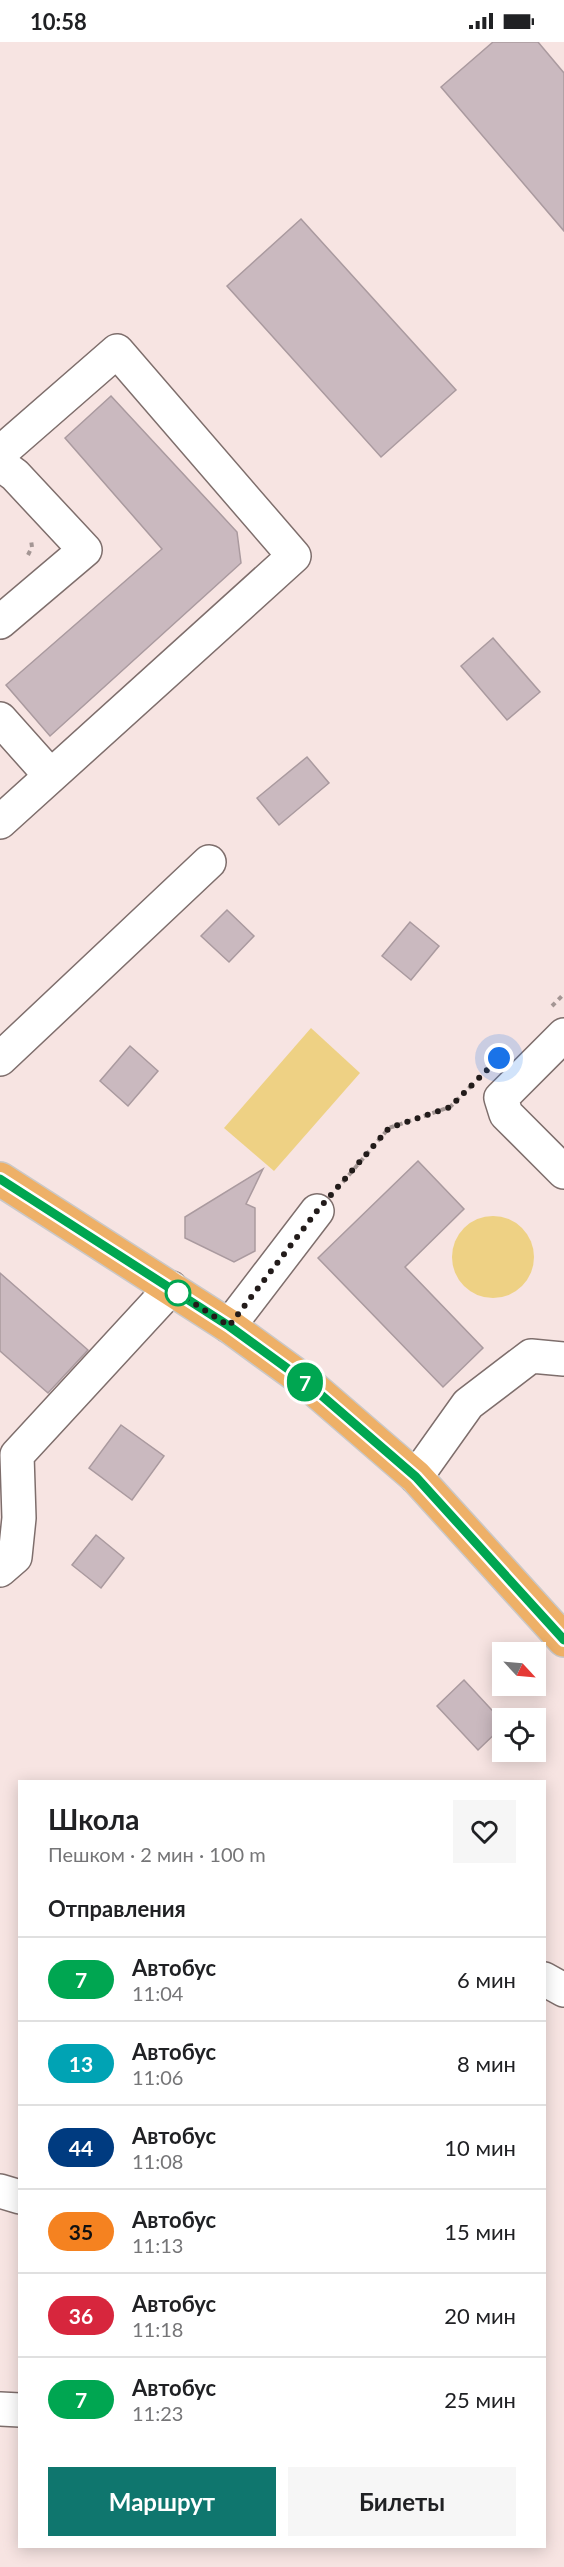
<!DOCTYPE html>
<html lang="ru">
<head>
<meta charset="utf-8">
<style>
	body { margin:0; font-family:Lato,sans-serif; background:#f6f6f6; color:#202124; height:100vh; display:flex; flex-direction:column; font-size:22px; white-space:nowrap }
	* { box-sizing:border-box; margin:0 }
	p { font-size:20px; color:#757577 }
	.icon { flex:none; width:33px; height:33px; fill:none; stroke:currentColor; stroke-width:2; stroke-linecap:round; stroke-linejoin:round }
	.map { position:relative; flex:1; overflow:hidden }
	.details { position:absolute; left:18px; top:1738px; width:528px; height:768px; display:flex; flex-direction:column; background:#fff; border-radius:0px; box-shadow:0 3px 15px #0003 }
	.details>* { flex:none }
	.badge { padding:0 12px; border-radius:20px; font-size:21px; line-height:39px }
	.needle { width:39px; rotate:116deg }
	.buttons { position:absolute; left:492px; top:1600px; display:grid; gap:12px }
	.buttons a { display:grid; place-items:center; width:54px; height:54px; border-radius:0px; background:#fff; box-shadow:0 3px 15px #0003; font-size:30px }
	.you { position:absolute; width:30px; height:30px; margin:-15px; border:4px solid #fff; border-radius:50%; background:#1a73e8; box-shadow:0 0 0 9px #1a73e833 }
	.map>.badge { position:absolute; translate:-50% -50%; box-shadow:0 0 0 3px #fff }
	h2 { padding:0 30px; font-size:22px; line-height:54px }
	.round { display:grid; place-items:center; flex:none; width:63px; height:63px; border-radius:0px; background:#f6f6f6 }
	.summary { display:flex; align-items:center; justify-content:space-between; height:102px; padding:0 30px }
	h1 { font-size:28px; font-weight:700; line-height:45px }
	.cta { display:flex; gap:12px; margin-top:auto; padding:12px 30px }
	.cta a { flex:1; height:69px; border-radius:0px; background:#0f766e; color:#fff; font-size:24px; font-weight:700; line-height:69px; text-align:center }
	.cta a+a { background:#f6f6f6; color:#202124 }
	ul { padding:0; list-style:none }
	li { display:flex; align-items:center; gap:18px; height:84px; padding:0 30px; border-top:2px solid #e0e0e0 }
	li div { flex:1 }
	li b { display:block; font-size:22px }
	li em { font-style:normal }
	li .badge { min-width:66px; font-weight:700; text-align:center }
	.status { display:flex; justify-content:space-between; align-items:center; height:42px; padding:0 30px; background:#fff; direction:ltr }
	.status svg { height:16px; fill:currentColor }
	.map>svg:first-child { display:block }
	.green { fill:#eed184 }
	.building { fill:#cab9bf; stroke:#aa9a9f; stroke-width:1.5 }
	.lines { fill:none; stroke-linecap:round; stroke-linejoin:round }
	.minor-casing { stroke:#7e6e6c; stroke-width:36 }
	.major-casing { stroke:#cac8c8; stroke-width:36 }
	.path { stroke:#a49694; stroke-width:4; stroke-dasharray:4.5 4.5; stroke-linecap:butt }
	.minor { stroke:#fff; stroke-width:33 }
	.major { stroke:#eeb067; stroke-width:33 }
	.line-casing { stroke:#fff; stroke-width:14 }
	.line { stroke:#00a651; stroke-width:9 }
	.walk { stroke:#221b1a; stroke-width:6; stroke-dasharray:0 10.8 }
	.stop-dot { fill:#fff; stroke:#00a651; stroke-width:3 }
</style>
</head>
<body>
<div class="status"><b>10:58</b><svg viewBox="0 0 49 12"><path d="M0 12V9h3v3zM5 12V6h3v6zM10 12V3h3v9zM15 12V0h3v12zM26 1h20v11H26zM47 4h2v5h-2z"/></svg></div>
<div class="map">
<svg width="564" height="2525" viewBox="0 0 564 2525">
	<rect width="100%" height="100%" fill="#f7e4e2"/>
	<g class="green">
		<polygon points="311,986 360,1031 274,1129 224,1086"/>
		<circle cx="493" cy="1215" r="41"/>
	</g>
	<g class="building">
		<polygon points="493,0 538,0 564,31 564,189 441,45"/>
		<polygon points="301,177 456,348 381,415 227,244"/>
		<polygon points="111,354 237,490 241,521 50,694 6,643 162,507 65,396"/>
		<polygon points="493,596 540,650 507,678 461,624"/>
		<polygon points="307,715 329,741 279,783 257,756"/>
		<polygon points="227,868 254,894 229,920 201,894"/>
		<polygon points="410,880 439,904 411,938 382,914"/>
		<polygon points="130,1004 158,1029 128,1064 100,1039"/>
		<polygon points="418,1119 464,1167 405,1225 483,1306 443,1345 318,1216"/>
		<polygon points="263,1127 246,1162 255,1166 255,1209 234,1220 185,1196 185,1175"/>
		<polygon points="0,1231 88,1308 48,1351 0,1309"/>
		<polygon points="121,1383 164,1414 132,1458 89,1426"/>
		<polygon points="96,1493 124,1516 101,1546 72,1523"/>
		<polygon points="464,1638 502,1679 502,1685 478,1708 437,1664"/>
	</g>
	<g class="lines">
		<defs>
			<g id="minor">
				<polyline points="0,411 117,309 294,514 0,780"/>
				<polyline points="0,422 15,433 85,508 0,580"/>
				<polyline points="0,677 50,733"/>
				<polyline points="564,993 501,1056 506,1072 564,1130"/>
				<polyline points="0,1017 209,820"/>
				<polyline points="229,1284 317,1169"/>
				<polyline points="416,1435 468,1362 531,1314 564,1317"/>
				<polyline points="0,1528 15,1515 19,1476 17,1413 171,1246"/>
				<polyline points="544,1937 564,1948"/>
				<polyline points="0,2149 20,2155"/>
				<polyline points="0,2367 20,2368"/>
			</g>
			<polyline id="major" points="0,1137 229,1284 306,1340 416,1435 564,1598"/>
		</defs>
		<use href="#minor" class="minor-casing"/>
		<use href="#major" class="major-casing"/>
		<g class="path">
			<polyline points="28,513 32,505 31,498"/>
			<polyline points="552,964 564,952"/>
			<polyline points="337,1147 389,1086 450,1065 472,1043"/>
		</g>
		<use href="#minor" class="minor"/>
		<use href="#major" class="major"/>
	</g>
	<g class="lines">
		<defs>
			<polyline id="line" points="0,1137 229,1284 306,1340 416,1435 564,1598"/>
		</defs>
		<use href="#line" class="line-casing"/>
		<use href="#line" class="line"/>
		<polyline class="walk" points="178,1251 229,1284 317,1169 389,1086 450,1065 499,1016"/>
	</g>
	<circle class="stop-dot" cx="178" cy="1251" r="12"/>
</svg>
<div class="buttons">
<a><svg class="needle" viewBox="-14 -14 28 28"><path d="M0-13l5 13h-10z" fill="#e53935"/><path d="M0 13l5-13h-10z" fill="#757577"/></svg></a>
<a><svg class="icon" aria-label="locate" viewBox="0 0 24 24"><circle cx="12" cy="12" r="6"/><path d="M12 2v4M12 18v4M2 12h4M18 12h4"/></svg></a>
</div>
<div class="you" style="left:499px;top:1016px"></div>
<b class="badge" style="left:305px;top:1340px;background:#00a651;color:#fff">7</b>
<section class="details">
<div class="summary"><div><h1>Школа</h1><p>Пешком · 2 мин · 100 m</p></div><a class="round"><svg class="icon" aria-label="heart" viewBox="0 0 24 24"><path d="M12 20l-8-8c-3-5 5-10 8-4 3-6 11-1 8 4z"/></svg></a></div>
<h2>Отправления</h2>
<ul>
<li><span class="badge" style="background:#00a651;color:#fff">7</span><div><b>Автобус</b><p>11:04</p></div><em>6 мин</em></li>
<li><span class="badge" style="background:#00a3b4;color:#fff">13</span><div><b>Автобус</b><p>11:06</p></div><em>8 мин</em></li>
<li><span class="badge" style="background:#003b80;color:#fff">44</span><div><b>Автобус</b><p>11:08</p></div><em>10 мин</em></li>
<li><span class="badge" style="background:#f58220;color:#111">35</span><div><b>Автобус</b><p>11:13</p></div><em>15 мин</em></li>
<li><span class="badge" style="background:#d7263d;color:#fff">36</span><div><b>Автобус</b><p>11:18</p></div><em>20 мин</em></li>
<li><span class="badge" style="background:#00a651;color:#fff">7</span><div><b>Автобус</b><p>11:23</p></div><em>25 мин</em></li>
</ul>
<div class="cta"><a>Маршрут</a><a>Билеты</a></div>
</section>
</div>
</body>
</html>
